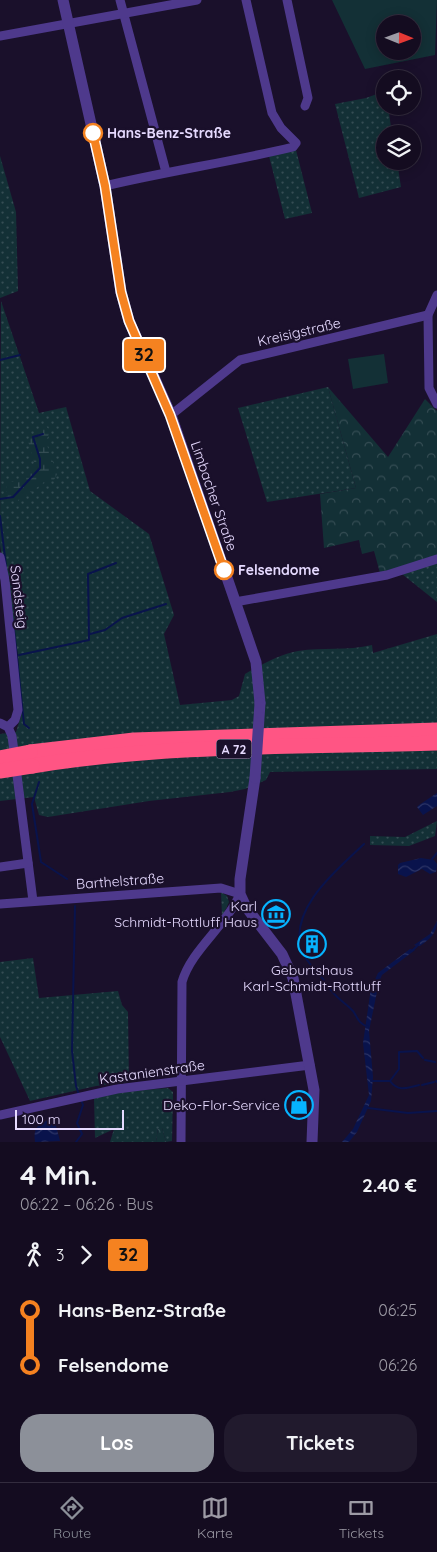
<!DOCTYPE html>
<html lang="de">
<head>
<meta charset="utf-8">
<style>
	body { margin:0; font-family:Quicksand,sans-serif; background:#211a2d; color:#f1f3f6; height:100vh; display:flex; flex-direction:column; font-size:19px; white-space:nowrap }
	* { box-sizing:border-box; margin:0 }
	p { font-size:16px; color:#9d9ba5 }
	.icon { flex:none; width:28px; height:28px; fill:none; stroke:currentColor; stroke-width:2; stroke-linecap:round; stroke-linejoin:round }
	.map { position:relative; height:1142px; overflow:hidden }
	.side { display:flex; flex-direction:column; background:#140c20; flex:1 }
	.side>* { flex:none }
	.badge { padding:0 10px; border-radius:4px; font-size:18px; line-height:32px }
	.needle { width:32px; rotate:91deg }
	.tools { position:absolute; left:376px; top:15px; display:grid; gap:10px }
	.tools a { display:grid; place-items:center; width:45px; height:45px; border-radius:50%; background:#140c20; box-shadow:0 2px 12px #0003,0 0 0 1px #332c3e; font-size:25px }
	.scale { position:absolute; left:15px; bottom:12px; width:109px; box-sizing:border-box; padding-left:5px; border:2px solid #e6daff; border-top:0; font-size:14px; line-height:18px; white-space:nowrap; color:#e6daff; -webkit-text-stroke:4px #1a102b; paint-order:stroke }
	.map>.badge { position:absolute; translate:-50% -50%; box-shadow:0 0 0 2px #fff }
	.legs { display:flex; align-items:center; gap:8px; height:55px; padding:0 20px; font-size:16px }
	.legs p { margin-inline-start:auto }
	.summary { display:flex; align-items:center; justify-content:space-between; height:85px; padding:0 20px }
	h1 { font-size:28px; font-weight:800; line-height:38px }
	.cta { display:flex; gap:10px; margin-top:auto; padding:10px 20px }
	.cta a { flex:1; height:58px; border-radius:20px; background:#8c9099; color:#fff; font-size:20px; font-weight:800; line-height:58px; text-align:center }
	.cta a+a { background:#211a2d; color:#f1f3f6 }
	ul { padding:0 20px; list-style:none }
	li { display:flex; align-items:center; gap:18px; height:55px; font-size:19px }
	li i { display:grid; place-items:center; width:8px; height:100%; margin:0 6px; background:currentColor }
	li i::after { content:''; width:12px; height:12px; margin:-6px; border:4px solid; border-radius:50%; background:#140c20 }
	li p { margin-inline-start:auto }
	li:first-child i { background:linear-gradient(#0000 50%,currentColor 0) }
	li:last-child i { background:linear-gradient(currentColor 50%,#0000 0) }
	.tab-bar { display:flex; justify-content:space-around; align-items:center; height:70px; border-top:1px solid #332c3e; background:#140c20; font-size:14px; color:#9d9ba5 }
	.tab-bar a { display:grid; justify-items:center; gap:2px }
	.tab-bar .active { color:#8c9099 }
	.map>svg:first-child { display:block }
	.grass { fill:url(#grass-dots) }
	.forest { fill:url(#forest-crowns) }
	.wetland { fill:url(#wetland-marsh) }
	.pitch { fill:#133036; fill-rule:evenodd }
	.water { fill:url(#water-waves) }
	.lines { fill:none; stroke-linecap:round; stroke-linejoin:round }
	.stream { stroke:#09134c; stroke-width:2 }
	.minor { stroke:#4e398c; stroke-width:9 }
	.tertiary { stroke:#4e398c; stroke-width:11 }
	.motorway { stroke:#ff5584; stroke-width:15 }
	.tertiary-bridge { stroke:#4e398c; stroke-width:11 }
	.motorway-bridge { stroke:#ff5584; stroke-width:15 }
	.line-1-casing { stroke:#fff; stroke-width:11 }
	.line-1 { stroke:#f58220; stroke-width:8 }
	.stop-1-dot { fill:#fff; stroke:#f58220; stroke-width:2.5 }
	.labels { text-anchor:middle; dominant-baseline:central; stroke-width:4.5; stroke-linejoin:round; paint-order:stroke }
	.shield { fill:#1a102b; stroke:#a99dbf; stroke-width:1 }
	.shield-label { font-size:12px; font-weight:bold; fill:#e6daff }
	.stop-label { font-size:14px; font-weight:bold; fill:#e6daff; stroke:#1a102b; text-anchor:start }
	.street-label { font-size:14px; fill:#e6daff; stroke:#1a102b }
	.poi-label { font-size:14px; fill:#e6daff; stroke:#1a102b; text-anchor:end }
</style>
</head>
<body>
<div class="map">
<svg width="437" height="1142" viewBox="0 0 437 1142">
	<defs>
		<pattern id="grass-dots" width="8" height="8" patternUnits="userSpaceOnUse" patternTransform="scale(1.25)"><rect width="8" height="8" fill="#133036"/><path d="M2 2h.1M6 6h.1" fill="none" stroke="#354d54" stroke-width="1.8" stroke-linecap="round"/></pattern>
		<pattern id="forest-crowns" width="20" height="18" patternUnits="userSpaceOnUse" patternTransform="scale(1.25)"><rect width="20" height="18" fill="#133036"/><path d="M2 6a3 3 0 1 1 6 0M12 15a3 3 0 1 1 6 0" fill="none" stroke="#354d54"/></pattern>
		<pattern id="wetland-marsh" width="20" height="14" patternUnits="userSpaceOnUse" patternTransform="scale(1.25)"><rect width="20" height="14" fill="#133036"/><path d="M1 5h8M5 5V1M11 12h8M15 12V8" fill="none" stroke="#354d54"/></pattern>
		<pattern id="water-waves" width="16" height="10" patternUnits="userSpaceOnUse" patternTransform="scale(1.25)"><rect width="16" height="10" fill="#09134c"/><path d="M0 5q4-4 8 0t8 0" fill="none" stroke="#2d3567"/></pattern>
	</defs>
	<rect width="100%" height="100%" fill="#1a102b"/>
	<g class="grass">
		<polygon points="385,91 385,106 388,106 392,134 385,134 385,161 397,161 401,187 359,198 335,104 366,98"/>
		<polygon points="296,150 312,213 285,219 269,156"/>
		<polygon points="0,156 16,212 18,291 0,298"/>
		<path d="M1,301L39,413L66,407L90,491L149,534L174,615L164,634L180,705L232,700L239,696L245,674C261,665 280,654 298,651C323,647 347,651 372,645L373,653L437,634V769L270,772L266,780L245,789L230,792L149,801L48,817L39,815L34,797L0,801V734L16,732L21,716L18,655L0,545Z"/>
		<polygon points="328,387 356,488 267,502 238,408"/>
		<polygon points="437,562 437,602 402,574"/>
		<polygon points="437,821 435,836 409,846 370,845 370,836 405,837"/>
		<polygon points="221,892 227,896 229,902 222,917"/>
		<polygon points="33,958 39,998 118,991 122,1005 128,1012 129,1082 96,1086 30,1101 0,1037 0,962"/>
		<polygon points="168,1088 173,1092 172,1141 166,1142 162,1128 158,1128 156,1142 110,1142 114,1129 95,1138 94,1098 122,1092"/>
	</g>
	<g class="forest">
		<polygon points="328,387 388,457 425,399 437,411 437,556 380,573 374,551 362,554 359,540 324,548 320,494 356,488"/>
		<polygon points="158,1128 162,1128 166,1142 156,1142"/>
	</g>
	<polygon class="wetland" points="46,426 50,431 46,442 57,474 54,480 42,484 18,501 9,501 6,488 9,482 21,481 33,470 34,462 28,441 30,437"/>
	<g class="pitch">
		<path d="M332,0H437L435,55L365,69ZM385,24H412V51H385Z"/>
		<polygon points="384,354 388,383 353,389 348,359"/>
	</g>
	<g class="water">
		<polygon points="437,793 437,806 423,815 417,807 419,805"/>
		<polygon points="421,858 434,860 437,864 436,872 430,874 422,869 406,877 398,874 398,865 400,863"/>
		<path d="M437,921C437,933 430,939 420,946L414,945L430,934Z"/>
		<polygon points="410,949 415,950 382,975 379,982 369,1031 373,1077 371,1101 357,1132 349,1142 342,1142 353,1129 369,1095 363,1043 371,988 378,973"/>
		<path d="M49,1120L55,1122L60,1141L35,1142C33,1129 37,1124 49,1120Z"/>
	</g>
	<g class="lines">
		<g class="stream">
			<polyline points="0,360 20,355"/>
			<polyline points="0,499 13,497 40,468 40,459 33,437 43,434"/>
			<polyline points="0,516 6,566"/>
			<polyline points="13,620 24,724 29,728"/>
			<polyline points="90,634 105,630 122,618 166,604"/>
			<polyline points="19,655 89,640 88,574 116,563"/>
			<polyline points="39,782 32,804 41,862 67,879"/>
			<path d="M364,844C339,868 287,909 302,951C306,963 320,973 327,985C335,997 340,999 350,1008C358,1014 355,1022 368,1027"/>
			<polyline points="432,859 437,853"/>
			<polyline points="75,906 72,1051 76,1086 79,1095"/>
			<polyline points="412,951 419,944"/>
			<polyline points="425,1060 435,1062"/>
			<path d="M371,1081H390C398,1092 407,1088 419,1085"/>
			<polyline points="390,1081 399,1069 399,1052 417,1051 423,1058"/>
			<polyline points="436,1081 437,1082"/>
			<polyline points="422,1085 434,1082"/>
			<polyline points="368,1108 408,1113 437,1111"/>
			<polyline points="76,1142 82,1134 77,1123 83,1105 81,1100"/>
		</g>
		<g class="minor">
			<polyline points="120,0 166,172"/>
			<polyline points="287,0 308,98 305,106"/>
			<polyline points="0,36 197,0"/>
			<path d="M105,186C168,171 231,162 293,147L296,143L281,128L272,113L246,0"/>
			<polyline points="437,295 428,315 429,388 437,404"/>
			<polyline points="171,415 240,360 428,315"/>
			<polyline points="0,557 5,580 18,710 15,720 8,727"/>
			<polyline points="235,602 387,575 437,559"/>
			<polyline points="0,723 8,727 12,736 33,901"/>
			<polyline points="0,867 28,863"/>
			<path d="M0,904L221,888L240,894C226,926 191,950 182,982L181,1142"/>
			<polyline points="0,1115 117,1089 310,1065"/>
		</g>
		<g class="tertiary">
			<polyline points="63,0 105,186 121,292 129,321 171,415 256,662 260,703"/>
			<polyline points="255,778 240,879 240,894 246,907 282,954 293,978 314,1090 312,1142"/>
		</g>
		<g class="motorway">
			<polyline points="30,752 134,740 437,730"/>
			<path d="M32,766C166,744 303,747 437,743"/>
		</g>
		<polyline class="tertiary-bridge" points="255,778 260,703"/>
		<g class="motorway-bridge">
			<polyline points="0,758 30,752"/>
			<polyline points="0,771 32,766"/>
		</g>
	</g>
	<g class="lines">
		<defs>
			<polyline id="line-1" points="93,133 105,186 121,292 129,321 170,415 224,570"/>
		</defs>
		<use href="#line-1" class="line-1-casing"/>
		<use href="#line-1" class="line-1"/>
	</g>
	<defs>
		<symbol id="museum-ring" viewBox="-11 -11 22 22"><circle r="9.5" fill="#1a102b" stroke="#06b3ff" stroke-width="1.5"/><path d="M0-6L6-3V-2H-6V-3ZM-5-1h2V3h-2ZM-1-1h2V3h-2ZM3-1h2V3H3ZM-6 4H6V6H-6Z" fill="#06b3ff"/></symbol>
		<symbol id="building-ring" viewBox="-11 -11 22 22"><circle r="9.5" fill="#1a102b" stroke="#06b3ff" stroke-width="1.5"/><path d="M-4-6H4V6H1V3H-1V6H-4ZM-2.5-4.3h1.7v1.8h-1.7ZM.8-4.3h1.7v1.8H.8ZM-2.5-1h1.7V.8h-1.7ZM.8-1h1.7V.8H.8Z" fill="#06b3ff"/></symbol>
		<symbol id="shop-ring" viewBox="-11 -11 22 22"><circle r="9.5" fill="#1a102b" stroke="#06b3ff" stroke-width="1.5"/><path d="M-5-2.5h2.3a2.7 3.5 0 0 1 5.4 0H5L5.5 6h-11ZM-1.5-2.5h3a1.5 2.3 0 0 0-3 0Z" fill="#06b3ff"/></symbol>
	</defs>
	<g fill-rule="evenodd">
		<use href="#museum-ring" x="260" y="898" width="32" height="32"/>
		<use href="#building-ring" x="296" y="928" width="32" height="32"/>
		<use href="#shop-ring" x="283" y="1089" width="32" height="32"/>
	</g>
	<g class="stop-1-dot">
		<circle cx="93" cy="133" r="9"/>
		<circle cx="224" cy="570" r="9"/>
	</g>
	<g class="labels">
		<rect class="shield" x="216.5" y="739.5" width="35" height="19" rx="4"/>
		<g class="shield-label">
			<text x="234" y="749">A 72</text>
		</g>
		<g class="stop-label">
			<text x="107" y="133">Hans-Benz-Straße</text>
			<text x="238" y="570">Felsendome</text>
		</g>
		<g class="street-label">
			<text transform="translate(299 332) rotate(-13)">Kreisigstraße</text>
			<text transform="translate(214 496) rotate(71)">Limbacher Straße</text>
			<text transform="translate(19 597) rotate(83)">Sandsteig</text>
			<text transform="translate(120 881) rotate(-4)">Barthelstraße</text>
			<text transform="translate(152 1072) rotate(-8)">Kastanienstraße</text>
		</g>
		<g class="poi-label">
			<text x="257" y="906">Karl<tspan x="257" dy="16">Schmidt-Rottluff Haus</tspan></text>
			<text x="312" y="970" text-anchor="middle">Geburtshaus<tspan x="312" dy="16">Karl-Schmidt-Rottluff</tspan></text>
			<text x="280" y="1105">Deko-Flor-Service</text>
		</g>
	</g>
</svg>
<div class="tools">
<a><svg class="needle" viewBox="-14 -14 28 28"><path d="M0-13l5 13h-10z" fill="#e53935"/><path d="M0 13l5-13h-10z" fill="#9d9ba5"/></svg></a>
<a><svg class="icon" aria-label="locate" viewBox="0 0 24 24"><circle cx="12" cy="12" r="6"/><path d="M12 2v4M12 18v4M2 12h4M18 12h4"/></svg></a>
<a><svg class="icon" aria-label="layers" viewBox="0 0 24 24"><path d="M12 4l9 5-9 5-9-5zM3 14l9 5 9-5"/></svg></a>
</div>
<div class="scale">100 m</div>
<b class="badge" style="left:144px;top:355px;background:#f58220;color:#111">32</b>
</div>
<section class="side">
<div class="summary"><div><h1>4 Min.</h1><p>06:22 – 06:26 · Bus</p></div><b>2.40 €</b></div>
<div class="legs"><svg class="icon" aria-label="walk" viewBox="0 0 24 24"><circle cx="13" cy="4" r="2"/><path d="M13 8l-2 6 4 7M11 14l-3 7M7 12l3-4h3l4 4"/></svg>3<svg class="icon" aria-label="forward" viewBox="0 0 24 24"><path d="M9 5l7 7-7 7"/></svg><b class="badge" style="background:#f58220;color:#111">32</b></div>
<ul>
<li><i style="color:#f58220"></i><b>Hans-Benz-Straße</b><p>06:25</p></li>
<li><i style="color:#f58220"></i><b>Felsendome</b><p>06:26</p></li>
</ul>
<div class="cta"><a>Los</a><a>Tickets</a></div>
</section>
<nav class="tab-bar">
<a class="active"><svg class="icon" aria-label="directions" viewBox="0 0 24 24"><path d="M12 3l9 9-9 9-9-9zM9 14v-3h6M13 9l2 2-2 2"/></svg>Route</a>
<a><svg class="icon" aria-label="map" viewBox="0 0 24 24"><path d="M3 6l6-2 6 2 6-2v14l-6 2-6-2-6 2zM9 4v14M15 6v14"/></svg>Karte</a>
<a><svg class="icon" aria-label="tickets" viewBox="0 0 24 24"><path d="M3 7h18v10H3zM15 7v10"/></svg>Tickets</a>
</nav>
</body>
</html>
